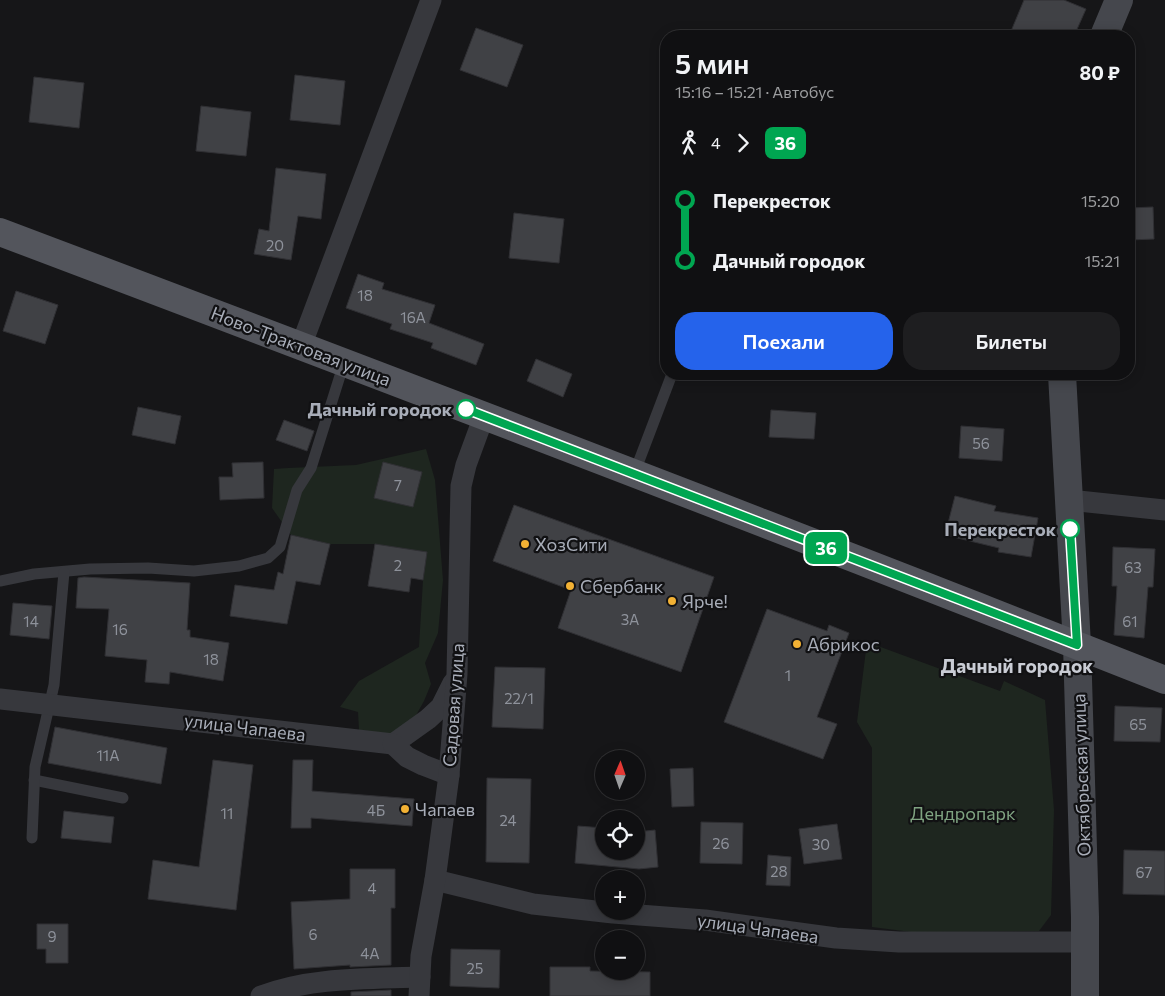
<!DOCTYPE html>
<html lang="ru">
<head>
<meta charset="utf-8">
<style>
	body { margin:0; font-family:Commissioner,sans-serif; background:#1e1e20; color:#f1f3f6; height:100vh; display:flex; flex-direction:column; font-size:19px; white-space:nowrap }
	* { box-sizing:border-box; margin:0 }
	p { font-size:16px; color:#9c9d9f }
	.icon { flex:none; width:28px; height:28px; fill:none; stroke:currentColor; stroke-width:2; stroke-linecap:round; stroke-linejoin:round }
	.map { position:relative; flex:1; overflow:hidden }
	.panel { position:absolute; left:660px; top:30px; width:475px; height:350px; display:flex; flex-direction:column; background:#101012; border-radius:20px; box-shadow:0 2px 12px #0003,0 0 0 1px #303032 }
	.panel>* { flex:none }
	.badge { padding:0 10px; border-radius:8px; font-size:18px; line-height:32px }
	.needle { width:32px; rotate:2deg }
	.controls { position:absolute; left:595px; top:750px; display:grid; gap:10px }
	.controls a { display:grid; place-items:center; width:50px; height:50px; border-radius:50%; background:#101012; box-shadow:0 2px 12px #0003,0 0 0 1px #303032; font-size:25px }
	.map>.badge { position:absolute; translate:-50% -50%; box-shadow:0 0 0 2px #fff }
	.legs { display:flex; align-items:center; gap:8px; height:55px; padding:0 15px; font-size:16px }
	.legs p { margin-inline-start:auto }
	.head { display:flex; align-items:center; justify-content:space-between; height:85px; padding:0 15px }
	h1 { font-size:28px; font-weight:600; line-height:38px }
	.cta { display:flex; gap:10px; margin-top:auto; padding:10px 15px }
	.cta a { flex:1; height:58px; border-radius:20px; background:#2563eb; color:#fff; font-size:20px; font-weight:600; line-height:58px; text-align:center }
	.cta a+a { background:#1e1e20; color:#f1f3f6 }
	ul { padding:0 15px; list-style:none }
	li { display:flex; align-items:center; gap:18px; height:60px; font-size:19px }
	li i { display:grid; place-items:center; width:8px; height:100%; margin:0 6px; background:currentColor }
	li i::after { content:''; width:12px; height:12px; margin:-6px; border:4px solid; border-radius:50%; background:#101012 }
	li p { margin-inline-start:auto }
	li:first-child i { background:linear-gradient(#0000 50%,currentColor 0) }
	li:last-child i { background:linear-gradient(currentColor 50%,#0000 0) }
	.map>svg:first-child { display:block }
	.green { fill:#1e261f }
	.building { fill:#404145; stroke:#303034 }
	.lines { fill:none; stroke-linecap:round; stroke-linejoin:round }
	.lane { stroke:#37383d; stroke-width:11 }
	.street { stroke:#37383d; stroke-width:21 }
	.secondary { stroke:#45474d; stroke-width:28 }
	.primary { stroke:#53555c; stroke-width:28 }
	.line-1-casing { stroke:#fff; stroke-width:11 }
	.line-1 { stroke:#00a651; stroke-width:8 }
	.stop-1-dot { fill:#fff; stroke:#00a651; stroke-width:2.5 }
	.poi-dot { fill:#f2b134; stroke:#111113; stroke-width:2 }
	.labels { text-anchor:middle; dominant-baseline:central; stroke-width:4.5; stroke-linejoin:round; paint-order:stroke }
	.number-label { font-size:15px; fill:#8e929b }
	.street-label { font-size:18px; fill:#a8adb8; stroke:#111113 }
	.stop-label { font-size:18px; font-weight:bold; fill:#a8adb8; stroke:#111113; text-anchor:end }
	.poi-label { font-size:18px; fill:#a8adb8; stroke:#111113; text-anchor:start }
	.park-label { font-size:18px; fill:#7fa381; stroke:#111113 }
	.neighbourhood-label { font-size:19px; font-weight:bold; fill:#c9ccd4; stroke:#111113 }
</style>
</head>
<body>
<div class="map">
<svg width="1165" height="996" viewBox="0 0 1165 996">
	<rect width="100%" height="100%" fill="#161618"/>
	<g class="green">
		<polygon points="426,449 435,480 443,580 438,633 425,663 431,684 424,701 411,724 391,734 359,730 358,712 340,707 359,681 419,647 423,580 427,552 375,544 330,544 291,535 272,508 274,469 288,468 356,465"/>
		<polygon points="867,642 1000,691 1004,681 1045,700 1054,810 1051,915 1039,931 911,932 872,927 872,748 857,722"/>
	</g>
	<g class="building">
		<polygon points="1024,0 1064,0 1086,9 1074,36 1009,36"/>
		<polygon points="476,28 523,45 507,87 460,70"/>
		<polygon points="295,75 345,81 340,125 290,120"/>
		<polygon points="34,77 84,83 79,128 29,122"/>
		<polygon points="201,106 251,112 246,156 196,151"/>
		<polygon points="276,168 326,174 321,219 298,216 291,260 254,254 259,229 269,231"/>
		<polygon points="1153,207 1154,239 1129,240 1129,208"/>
		<polygon points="514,213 564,219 559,263 509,258"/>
		<polygon points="358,274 384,283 382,289 435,305 429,323 484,344 476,365 431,348 433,343 390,329 392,324 346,308"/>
		<polygon points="16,291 58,305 45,344 3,331"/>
		<polygon points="536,359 572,374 563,397 527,381"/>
		<polygon points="138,407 181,416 175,444 132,435"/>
		<polygon points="771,410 816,413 814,439 769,437"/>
		<polygon points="284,420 314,431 307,451 276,440"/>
		<polygon points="961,426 1004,429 1002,461 959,458"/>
		<polygon points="263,462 264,498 220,500 219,477 233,477 232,463"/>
		<polygon points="383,462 422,472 413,507 374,498"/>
		<polygon points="955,496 996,506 994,511 1038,518 1031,557 998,552 999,548 945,535"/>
		<polygon points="514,505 714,577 681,672 558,628 571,590 493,561"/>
		<polygon points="291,535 330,544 320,585 296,581 287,624 230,616 235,585 274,590 278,572 283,574"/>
		<polygon points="375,544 427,552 423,580 411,578 409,592 368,586"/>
		<polygon points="1113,547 1155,549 1153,587 1148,587 1144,638 1114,635 1117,586 1112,586"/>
		<polygon points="84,577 190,583 187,630 190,630 190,637 229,643 223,681 170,672 169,684 145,682 147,660 105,656 109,609 76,608 78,578"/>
		<polygon points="13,603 52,606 49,639 10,635"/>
		<polygon points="767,609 827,631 829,625 849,633 817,717 837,724 823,759 724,722"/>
		<polygon points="495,667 545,668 543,729 492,727"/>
		<polygon points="1115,706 1162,708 1160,742 1114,741"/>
		<polygon points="55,727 167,748 161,784 48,763"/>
		<polygon points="213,760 253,765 236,910 148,899 153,860 199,867"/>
		<polygon points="293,760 313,760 312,791 414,799 412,826 311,818 311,828 291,828"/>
		<polygon points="693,768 694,806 672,807 670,769"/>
		<polygon points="487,778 531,779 529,863 486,862"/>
		<polygon points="64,811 114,817 111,843 61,838"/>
		<polygon points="701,822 743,823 742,864 700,863"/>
		<polygon points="837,824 842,859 804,864 799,829"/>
		<polygon points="578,826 604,828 604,851 636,851 636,832 655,830 658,867 639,869 575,863"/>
		<polygon points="1124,850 1165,851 1165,895 1123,894"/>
		<polygon points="768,855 791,857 790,886 766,885"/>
		<polygon points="350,869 395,869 395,908 391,908 391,965 350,967 350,965 294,969 291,902 350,899"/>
		<polygon points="37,924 68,924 68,963 46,963 46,949 37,949"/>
		<polygon points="451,949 500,950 499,988 450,986"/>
		<polygon points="550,967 590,967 590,971 650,972 650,996 550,996"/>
		<polygon points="391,990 391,996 351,996 351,992"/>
	</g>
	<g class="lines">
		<g class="lane">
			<polyline points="634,474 672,374"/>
			<polyline points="0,581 34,574 90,569 148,568 194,571 239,566 268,558 280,547 297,490 311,468 344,363"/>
			<polyline points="34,780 123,798"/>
			<polyline points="32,838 35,767 54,685 64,572"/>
		</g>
		<g class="street">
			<polyline points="301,346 431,0"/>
			<polyline points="1069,500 1165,510"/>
			<polyline points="0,699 393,744 428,719 441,707 453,683"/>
			<polyline points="393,744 407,757 423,765 449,775"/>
			<polyline points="435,880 533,904 613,913 705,920 836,938 899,942 1085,942"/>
			<path d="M261,996C311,977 367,979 420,977"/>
			<polyline points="419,996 421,956 435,880 449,775 457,674 461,486 466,465 484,416"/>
		</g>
		<g class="secondary">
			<polyline points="1104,36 1119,0"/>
			<polyline points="1062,374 1077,645 1085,917 1085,996"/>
		</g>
		<path class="primary" d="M0,232C389,379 778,527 1165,680"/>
	</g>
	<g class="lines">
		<defs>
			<polyline id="line-1" points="466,409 1077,645 1070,529"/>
		</defs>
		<use href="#line-1" class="line-1-casing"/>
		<use href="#line-1" class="line-1"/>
	</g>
	<g class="stop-1-dot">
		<circle cx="466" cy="409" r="9"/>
		<circle cx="1070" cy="529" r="9"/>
	</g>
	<g class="poi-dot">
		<circle cx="525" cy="544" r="5"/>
		<circle cx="570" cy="586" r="5"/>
		<circle cx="672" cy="601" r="5"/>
		<circle cx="797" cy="644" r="5"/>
		<circle cx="405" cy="809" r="5"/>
	</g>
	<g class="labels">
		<g class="number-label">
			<text x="275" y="245">20</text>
			<text x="365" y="295">18</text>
			<text x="413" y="317">16А</text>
			<text x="981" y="443">56</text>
			<text x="398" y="485">7</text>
			<text x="398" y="565">2</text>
			<text x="1133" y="567">63</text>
			<text x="630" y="619">3А</text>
			<text x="31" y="621">14</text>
			<text x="1130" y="621">61</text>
			<text x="120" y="629">16</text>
			<text x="211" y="659">18</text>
			<text x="788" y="675">1</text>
			<text x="519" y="698">22/1</text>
			<text x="1138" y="724">65</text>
			<text x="108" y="755">11А</text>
			<text x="376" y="810">4Б</text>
			<text x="227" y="813">11</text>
			<text x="508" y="820">24</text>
			<text x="721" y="843">26</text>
			<text x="821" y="844">30</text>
			<text x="779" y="871">28</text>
			<text x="1144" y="872">67</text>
			<text x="372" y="888">4</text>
			<text x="313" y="934">6</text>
			<text x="52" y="936">9</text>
			<text x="370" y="953">4А</text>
			<text x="475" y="968">25</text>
		</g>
		<g class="street-label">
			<text transform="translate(301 346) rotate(21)">Ново-Трактовая улица</text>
			<text transform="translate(453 705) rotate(-86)">Садовая улица</text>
			<text transform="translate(245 727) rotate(7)">улица Чапаева</text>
			<text transform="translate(1081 775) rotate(-92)">Октябрьская улица</text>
			<text transform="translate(758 928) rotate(8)">улица Чапаева</text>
		</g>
		<g class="stop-label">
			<text x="452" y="409">Дачный городок</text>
			<text x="1056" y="529">Перекресток</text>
		</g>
		<g class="poi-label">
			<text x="535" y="544">ХозСити</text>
			<text x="580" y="586">Сбербанк</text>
			<text x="682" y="601">Ярче!</text>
			<text x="807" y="644">Абрикос</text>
			<text x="415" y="809">Чапаев</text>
		</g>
		<g class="park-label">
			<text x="963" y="813">Дендропарк</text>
		</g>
		<g class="neighbourhood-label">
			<text x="1017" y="665">Дачный городок</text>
		</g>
	</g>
</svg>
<div class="controls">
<a><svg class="needle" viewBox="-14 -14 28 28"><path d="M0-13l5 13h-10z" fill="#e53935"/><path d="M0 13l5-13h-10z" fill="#9c9d9f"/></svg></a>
<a><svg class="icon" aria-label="locate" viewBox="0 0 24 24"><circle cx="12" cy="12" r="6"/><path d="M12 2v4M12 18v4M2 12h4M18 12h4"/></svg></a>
<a>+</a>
<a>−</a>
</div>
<b class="badge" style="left:826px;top:548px;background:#00a651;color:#fff">36</b>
<section class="panel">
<div class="head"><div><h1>5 мин</h1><p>15:16 – 15:21 · Автобус</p></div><b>80 ₽</b></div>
<div class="legs"><svg class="icon" aria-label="walk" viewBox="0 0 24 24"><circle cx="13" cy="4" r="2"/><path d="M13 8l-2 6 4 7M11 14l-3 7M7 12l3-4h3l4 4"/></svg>4<svg class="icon" aria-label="forward" viewBox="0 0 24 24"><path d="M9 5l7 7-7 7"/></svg><b class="badge" style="background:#00a651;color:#fff">36</b></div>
<ul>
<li><i style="color:#00a651"></i><b>Перекресток</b><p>15:20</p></li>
<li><i style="color:#00a651"></i><b>Дачный городок</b><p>15:21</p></li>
</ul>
<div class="cta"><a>Поехали</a><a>Билеты</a></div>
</section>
</div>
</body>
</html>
